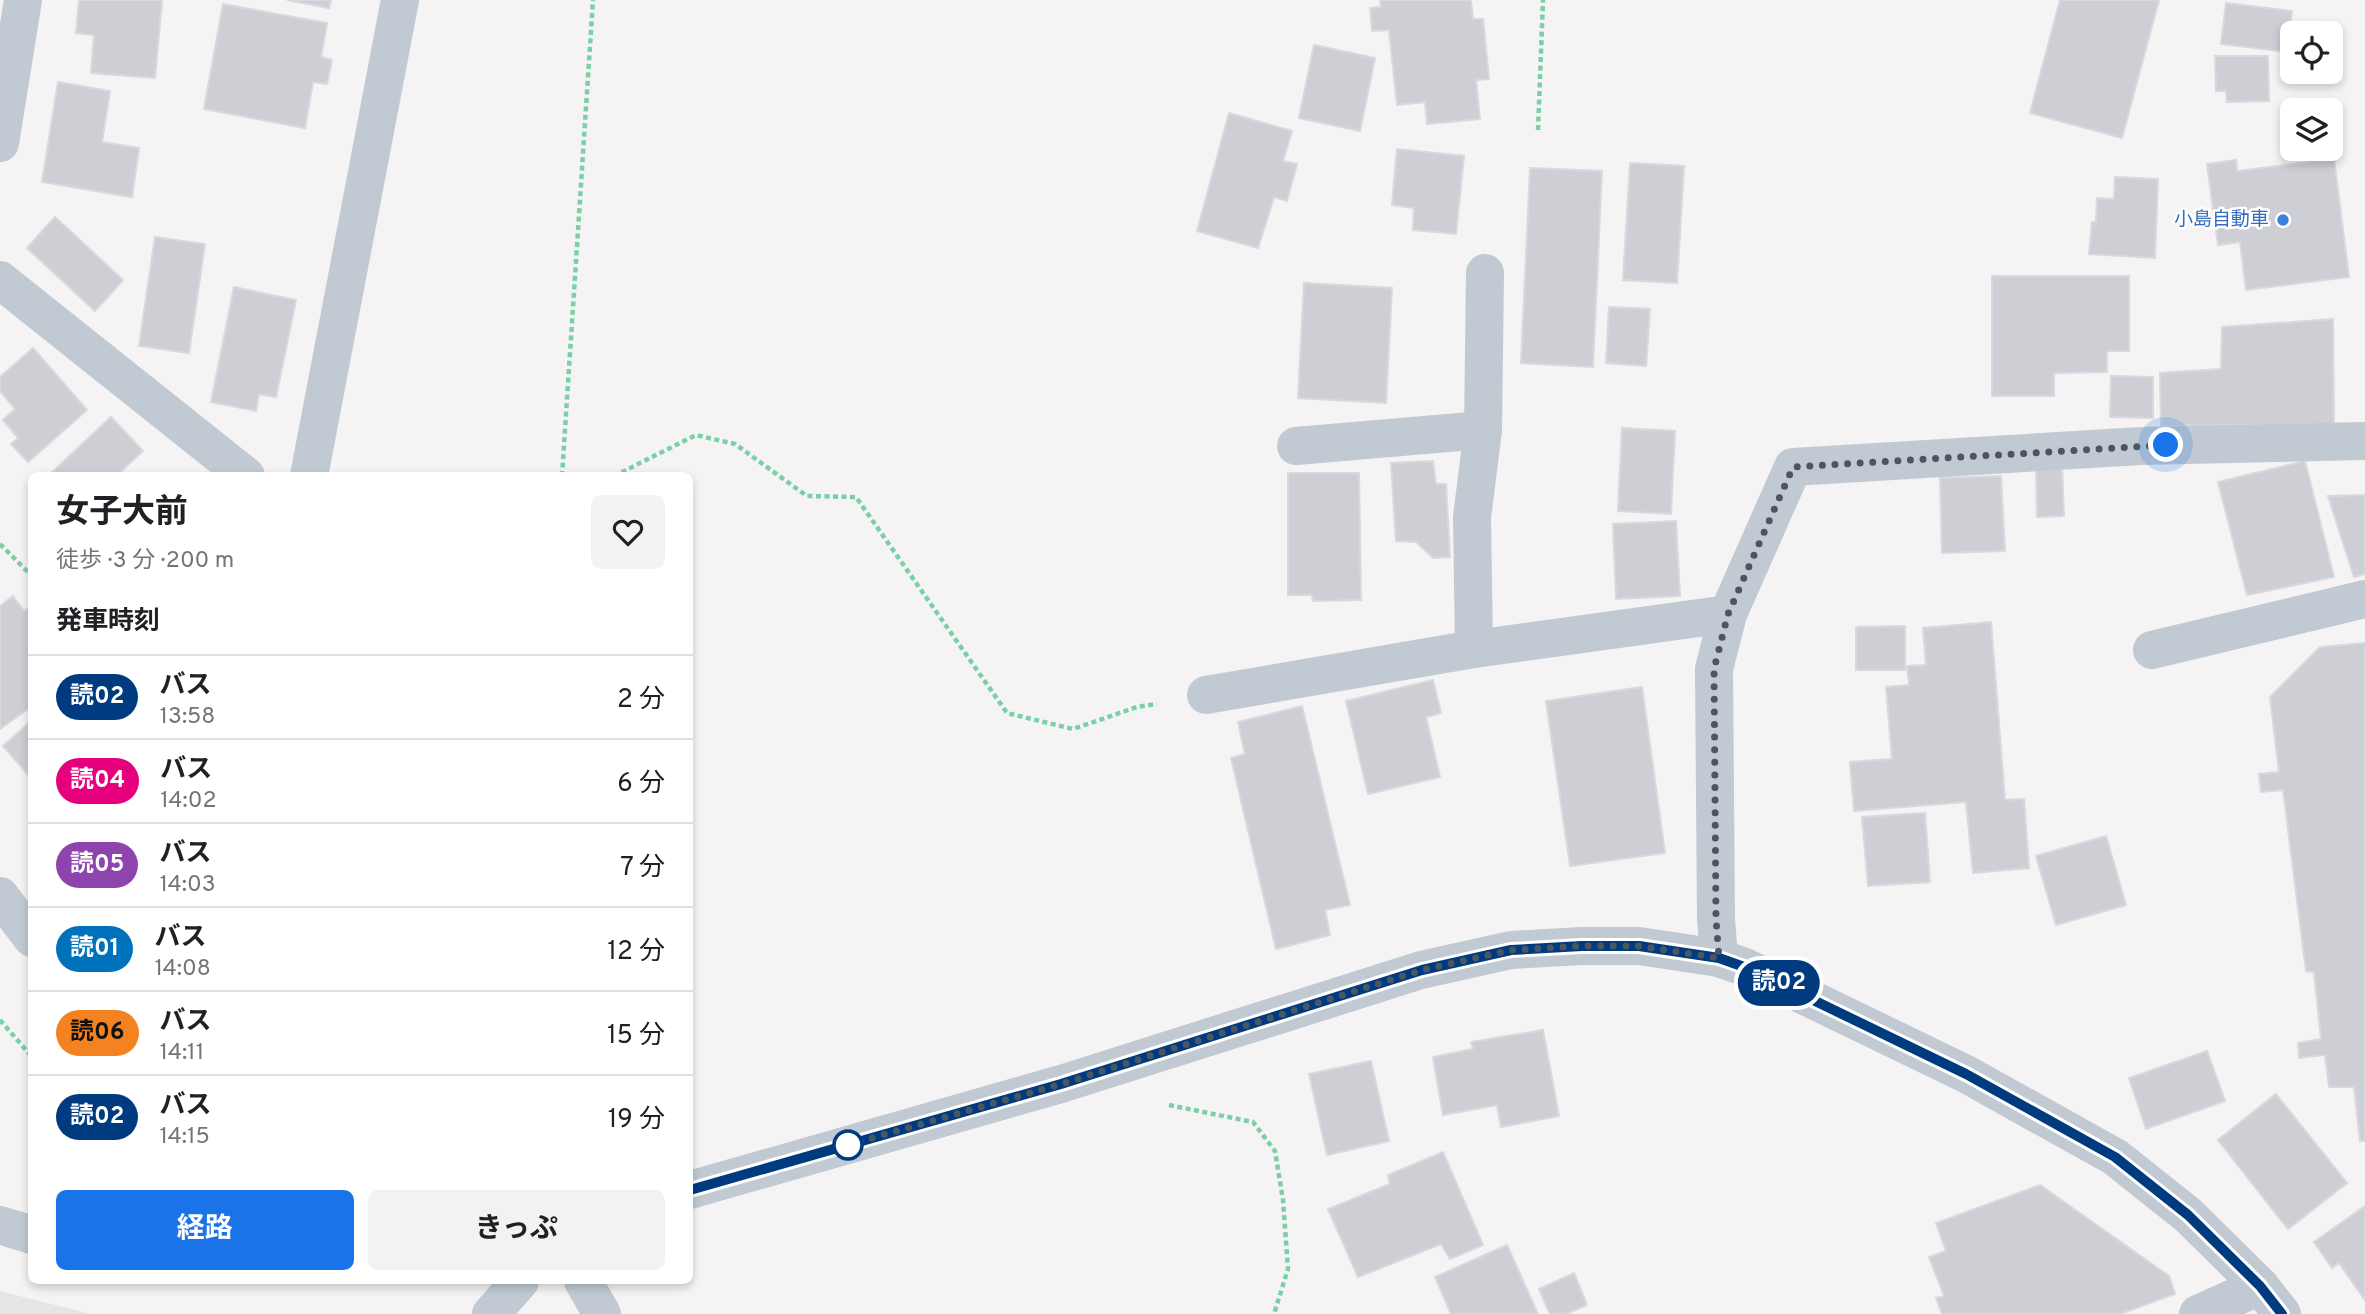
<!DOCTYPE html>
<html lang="ja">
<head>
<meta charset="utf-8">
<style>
	body { margin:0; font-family:Overpass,"Noto Sans JP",sans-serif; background:#f2f2f2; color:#202124; height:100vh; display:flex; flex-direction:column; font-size:26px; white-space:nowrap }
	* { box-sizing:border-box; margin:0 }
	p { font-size:23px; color:#757577 }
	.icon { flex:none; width:38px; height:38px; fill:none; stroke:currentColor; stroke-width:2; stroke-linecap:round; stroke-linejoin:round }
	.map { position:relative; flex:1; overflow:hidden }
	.sheet { position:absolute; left:28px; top:472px; width:665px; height:812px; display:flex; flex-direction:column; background:#fff; border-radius:10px; box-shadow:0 4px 10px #0003 }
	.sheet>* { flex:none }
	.badge { padding:0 14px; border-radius:23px; font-size:24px; line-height:46px }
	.tools { position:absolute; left:2280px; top:21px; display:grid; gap:14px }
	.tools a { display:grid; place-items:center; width:63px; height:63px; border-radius:10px; background:#fff; box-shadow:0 4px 10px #0003; font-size:35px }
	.you { position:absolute; width:35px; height:35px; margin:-18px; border:5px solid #fff; border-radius:50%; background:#1a73e8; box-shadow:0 0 0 10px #1a73e833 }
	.map>.badge { position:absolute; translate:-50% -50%; box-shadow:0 0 0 4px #fff }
	h2 { padding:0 28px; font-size:26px; line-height:63px }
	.round { display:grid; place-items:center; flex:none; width:74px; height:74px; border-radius:10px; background:#f2f2f2 }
	.overview { display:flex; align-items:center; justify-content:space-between; height:119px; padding:0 28px }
	h1 { font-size:33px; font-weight:700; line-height:52px }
	.primary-button { display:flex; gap:14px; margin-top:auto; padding:14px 28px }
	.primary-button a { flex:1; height:80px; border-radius:10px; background:#1a73e8; color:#fff; font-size:28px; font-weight:700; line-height:80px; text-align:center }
	.primary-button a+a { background:#f2f2f2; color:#202124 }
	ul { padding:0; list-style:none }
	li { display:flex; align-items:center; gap:21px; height:84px; padding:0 28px; border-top:2px solid #e0e0e0 }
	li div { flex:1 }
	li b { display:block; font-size:26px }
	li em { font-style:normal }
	li .badge { min-width:77px; font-weight:700; text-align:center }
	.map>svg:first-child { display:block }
	.education { fill:#e6e4e5 }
	.building { fill:#cdcfd5; stroke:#d7d9de; stroke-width:2 }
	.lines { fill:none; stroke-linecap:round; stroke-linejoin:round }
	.path { stroke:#7ad0a6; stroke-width:4.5; stroke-dasharray:5 3.5; stroke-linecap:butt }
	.minor { stroke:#c1cad2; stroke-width:38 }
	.line-casing { stroke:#fff; stroke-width:16 }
	.line { stroke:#003b80; stroke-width:10 }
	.walk { stroke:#4a5661; stroke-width:7; stroke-dasharray:0 12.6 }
	.shop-dot { fill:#3f7fe0; stroke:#fff; stroke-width:2.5 }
	.stop-dot { fill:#fff; stroke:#003b80; stroke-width:3.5 }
	.labels { text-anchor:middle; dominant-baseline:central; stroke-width:5; stroke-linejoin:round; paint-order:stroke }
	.shop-label { font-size:19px; fill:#366cbe; stroke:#fff; text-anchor:end }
</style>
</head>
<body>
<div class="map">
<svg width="2365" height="1314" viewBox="0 0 2365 1314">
	<rect width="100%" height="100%" fill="#f5f3f3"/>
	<polygon class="education" points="0,1290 3,1292 91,1314 0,1314"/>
	<g class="building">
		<polygon points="79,0 162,0 155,78 91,73 94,35 76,33"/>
		<polygon points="287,0 331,0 329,8"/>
		<polygon points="1380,0 1471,0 1473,19 1483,19 1489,79 1476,80 1480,119 1427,124 1425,102 1397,105 1389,30 1372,31 1370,8 1381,7"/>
		<polygon points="2060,0 2159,0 2122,138 2030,113"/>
		<polygon points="2226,3 2292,11 2287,52 2221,44"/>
		<polygon points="223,4 327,23 321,57 332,60 327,84 313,82 305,128 204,109"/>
		<polygon points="1314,45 1375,58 1360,131 1299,118"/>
		<polygon points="2215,56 2268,56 2269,101 2227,102 2226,91 2216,91"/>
		<polygon points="58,82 110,91 102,142 139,148 132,197 42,182"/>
		<polygon points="1229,113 1292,131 1283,161 1297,164 1287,201 1274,197 1258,248 1197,231"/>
		<polygon points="1397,149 1464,156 1456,234 1413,230 1414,208 1392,205"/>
		<polygon points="2334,159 2349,277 2246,290 2240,242 2218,245 2207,164 2236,160 2237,171"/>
		<polygon points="1630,163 1684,166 1677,283 1623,280"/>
		<polygon points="1530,168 1602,171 1593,367 1521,363"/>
		<polygon points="2115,177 2158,179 2155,258 2089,254 2092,222 2096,222 2097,198 2114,199"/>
		<polygon points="55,217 123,280 95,311 27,248"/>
		<polygon points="155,237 205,244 189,353 139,346"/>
		<polygon points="1992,276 2129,276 2129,351 2107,351 2107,372 2054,373 2054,396 1992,396"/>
		<polygon points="1304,283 1392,288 1386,403 1298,398"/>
		<polygon points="234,287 296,300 276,397 259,394 256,411 211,402"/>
		<polygon points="1609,307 1650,309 1646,366 1606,363"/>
		<polygon points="2333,319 2334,424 2161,426 2160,373 2221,369 2222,327"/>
		<polygon points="33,348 87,410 28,462 11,444 18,438 3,420 15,409 0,391 0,377"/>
		<polygon points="2111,376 2153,377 2153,418 2110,417"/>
		<polygon points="111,417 143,451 116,476 48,476"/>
		<polygon points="1622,428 1675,431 1671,514 1618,511"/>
		<polygon points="1433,461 1436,484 1446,484 1450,557 1433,558 1416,542 1396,541 1391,463"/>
		<polygon points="2305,461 2334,577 2247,595 2218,482"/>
		<polygon points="2036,467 2062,467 2064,516 2037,517"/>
		<polygon points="1288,473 1359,473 1361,600 1313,601 1312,595 1288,595"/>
		<polygon points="2001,476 2005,551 1942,553 1940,478"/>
		<polygon points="2365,495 2365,574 2354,577 2328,496"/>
		<polygon points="1676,521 1680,596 1616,599 1613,524"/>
		<polygon points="13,596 24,611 32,606 32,706 0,729 0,606"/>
		<polygon points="1991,622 2005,800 2024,799 2029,868 1973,873 1966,802 1854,811 1850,762 1892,759 1886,687 1909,685 1907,666 1926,665 1923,628"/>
		<polygon points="1905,626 1905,670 1856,670 1856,627"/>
		<polygon points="2365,643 2365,1141 2360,1141 2354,1087 2329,1087 2325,1055 2299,1058 2298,1043 2321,1039 2314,972 2306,971 2283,790 2261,792 2259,774 2279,772 2270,697 2320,647"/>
		<polygon points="1433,680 1441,713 1426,717 1440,777 1368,794 1346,701"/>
		<polygon points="1642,687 1665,853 1570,866 1546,701"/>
		<polygon points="1302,706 1350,905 1325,910 1330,935 1276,949 1231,758 1245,754 1238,722"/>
		<polygon points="32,720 32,779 3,746"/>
		<polygon points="1925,813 1930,882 1868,886 1862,817"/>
		<polygon points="2106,836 2126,905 2056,925 2036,856"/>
		<polygon points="1543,1030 1559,1116 1501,1127 1497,1105 1443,1115 1433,1057 1473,1049 1471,1042"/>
		<polygon points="2207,1051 2225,1101 2146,1129 2129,1078"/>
		<polygon points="1371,1061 1389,1141 1327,1155 1309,1074"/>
		<polygon points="2276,1094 2347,1183 2288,1229 2218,1140"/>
		<polygon points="1443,1152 1483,1245 1450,1259 1441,1244 1358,1277 1328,1209 1390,1184 1388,1175"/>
		<polygon points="2040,1185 2169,1276 2175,1294 2120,1314 1942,1314 1936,1298 1944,1296 1929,1257 1946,1251 1936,1223"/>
		<polygon points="2365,1206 2365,1300 2339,1263 2332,1268 2314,1242"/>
		<polygon points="1507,1245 1538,1314 1451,1314 1435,1277"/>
		<polygon points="1574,1273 1587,1305 1566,1314 1550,1314 1539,1289"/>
	</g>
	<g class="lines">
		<g class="path">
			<polyline points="1538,130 1543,0"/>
			<polyline points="562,476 593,0"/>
			<polyline points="614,476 696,435 735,444 807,496 856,497 1007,713 1073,729 1137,707 1157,704"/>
			<polyline points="0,544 32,576"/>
			<polyline points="0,1020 32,1057"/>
			<polyline points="1169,1105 1253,1122 1275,1151 1283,1200 1288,1269 1274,1314"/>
		</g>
		<g class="minor">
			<polyline points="0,143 23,0"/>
			<polyline points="0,280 246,476"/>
			<polyline points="1296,446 1483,430"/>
			<polyline points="309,476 400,0"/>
			<polyline points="1474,649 1472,517 1483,430 1485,273"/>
			<polyline points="2152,650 2365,599"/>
			<polyline points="1206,695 1474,649 1728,614"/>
			<polyline points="0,896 32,938"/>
			<polyline points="1719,958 1716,919 1714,669 1728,614 1793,467 2141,446 2365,441"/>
			<polyline points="690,1190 1061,1084 1421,970 1511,950 1582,946 1639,946 1719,958 1747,968 1966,1074 2115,1157 2188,1215 2260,1286 2282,1314"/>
			<polyline points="0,1225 32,1235"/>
			<polyline points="583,1281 602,1314"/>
			<polyline points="491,1314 520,1281"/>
			<polyline points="2198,1314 2260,1286"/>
		</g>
	</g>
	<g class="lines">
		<defs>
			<polyline id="line" points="690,1190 1061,1084 1422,970 1511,950 1582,946 1639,946 1719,958 1747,968 1966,1074 2115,1157 2188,1215 2260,1286 2282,1314"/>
		</defs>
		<use href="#line" class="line-casing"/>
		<use href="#line" class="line"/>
		<polyline class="walk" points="848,1145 1061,1084 1422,970 1511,950 1582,946 1639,946 1719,958 1716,919 1714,669 1728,614 1793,467 2166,445"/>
	</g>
	<circle class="shop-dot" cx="2283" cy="220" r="7"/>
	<circle class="stop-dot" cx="848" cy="1145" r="14"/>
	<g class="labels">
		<g class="shop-label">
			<text x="2269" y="220">小島自動車</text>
		</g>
	</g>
</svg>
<div class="tools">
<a><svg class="icon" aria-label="locate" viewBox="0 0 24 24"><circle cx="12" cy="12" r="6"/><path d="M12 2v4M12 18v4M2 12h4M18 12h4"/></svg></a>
<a><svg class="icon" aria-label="layers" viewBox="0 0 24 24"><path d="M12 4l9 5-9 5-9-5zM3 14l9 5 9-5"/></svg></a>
</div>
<div class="you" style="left:2166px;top:445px"></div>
<b class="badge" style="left:1779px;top:983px;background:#003b80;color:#fff">読02</b>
<section class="sheet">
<div class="overview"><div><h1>女子大前</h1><p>徒歩 · 3 分 · 200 m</p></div><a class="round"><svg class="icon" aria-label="heart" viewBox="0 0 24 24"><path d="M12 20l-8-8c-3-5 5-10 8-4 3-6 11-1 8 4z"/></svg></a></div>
<h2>発車時刻</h2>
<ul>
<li><span class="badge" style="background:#003b80;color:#fff">読02</span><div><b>バス</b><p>13:58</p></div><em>2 分</em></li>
<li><span class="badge" style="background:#e6007e;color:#fff">読04</span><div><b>バス</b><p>14:02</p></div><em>6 分</em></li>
<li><span class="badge" style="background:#8e44ad;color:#fff">読05</span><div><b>バス</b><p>14:03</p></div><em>7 分</em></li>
<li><span class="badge" style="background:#0072bc;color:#fff">読01</span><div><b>バス</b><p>14:08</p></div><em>12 分</em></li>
<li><span class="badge" style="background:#f58220;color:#111">読06</span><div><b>バス</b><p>14:11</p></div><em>15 分</em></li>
<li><span class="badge" style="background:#003b80;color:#fff">読02</span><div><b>バス</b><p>14:15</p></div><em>19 分</em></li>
</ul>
<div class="primary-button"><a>経路</a><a>きっぷ</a></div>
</section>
</div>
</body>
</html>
